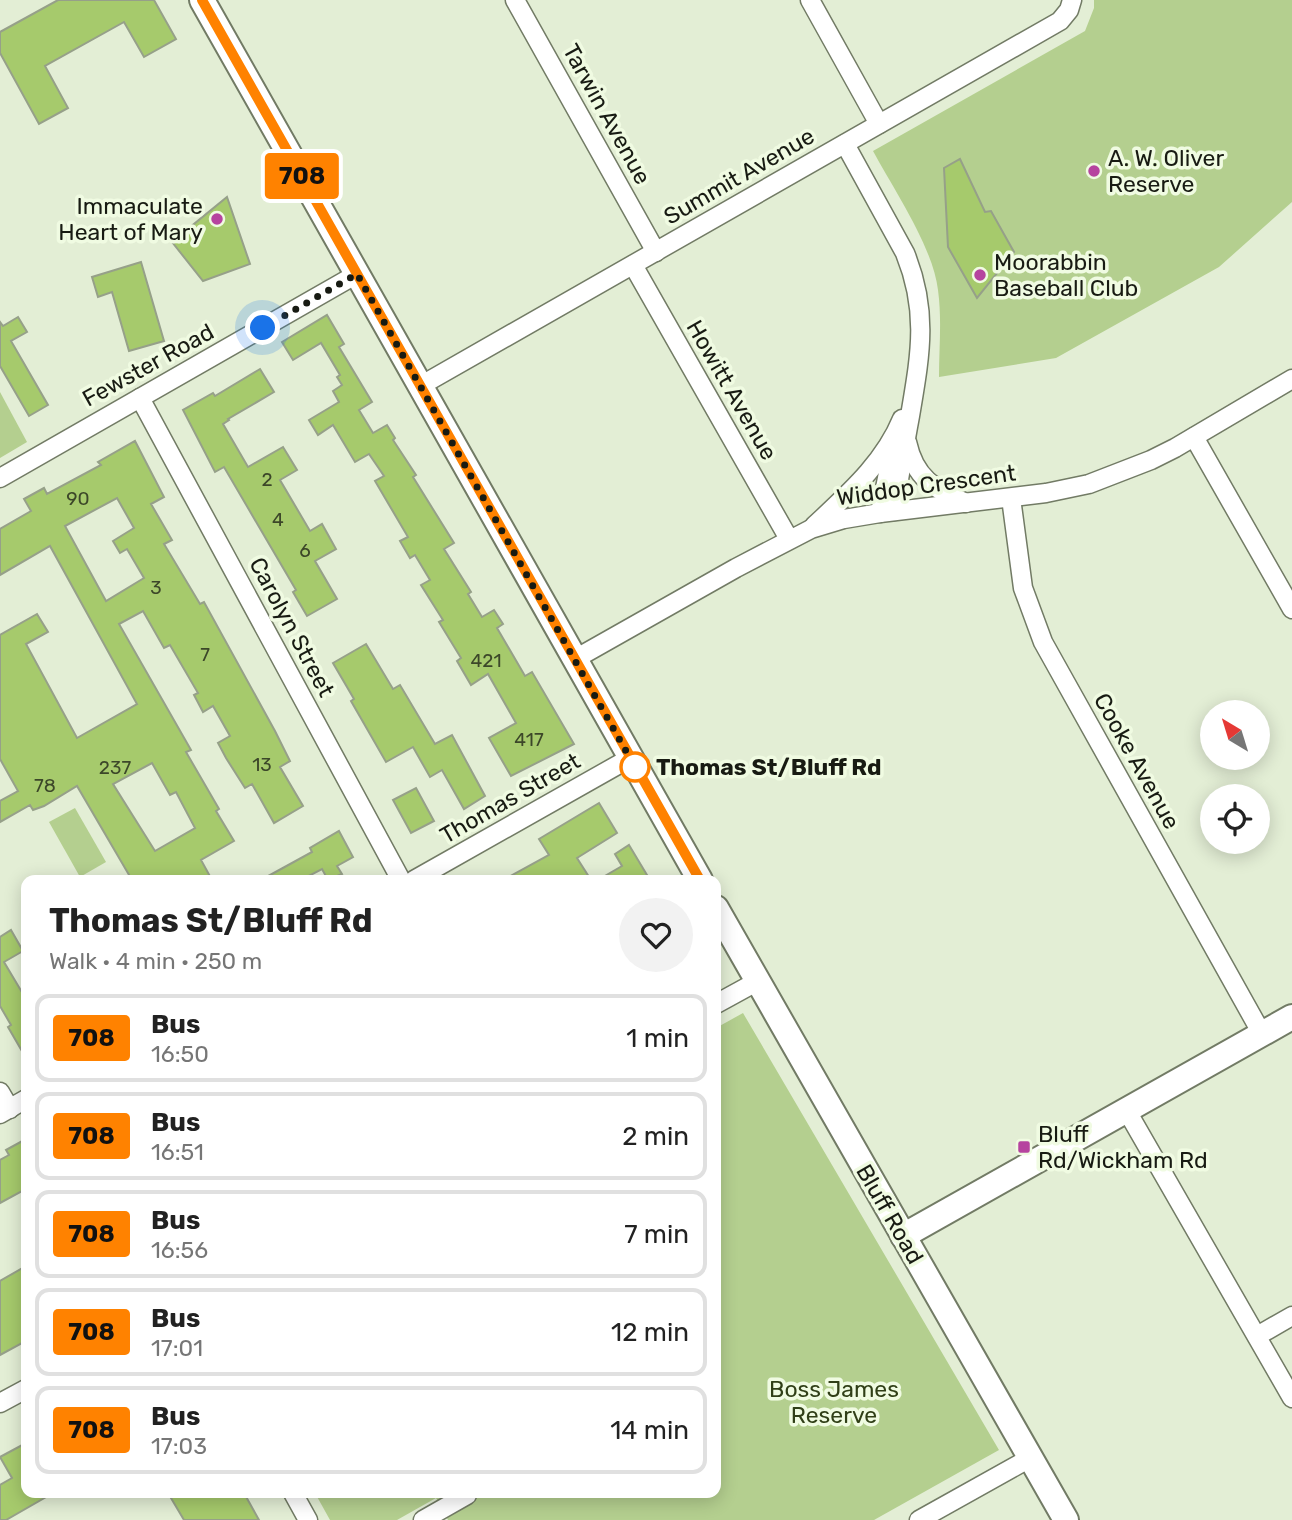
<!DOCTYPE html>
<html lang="en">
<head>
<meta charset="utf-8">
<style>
	body { margin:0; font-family:Rubik,sans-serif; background:#f2f2f2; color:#222; height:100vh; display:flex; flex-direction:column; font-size:26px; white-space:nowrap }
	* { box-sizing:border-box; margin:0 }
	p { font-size:23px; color:#767676 }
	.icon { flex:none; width:38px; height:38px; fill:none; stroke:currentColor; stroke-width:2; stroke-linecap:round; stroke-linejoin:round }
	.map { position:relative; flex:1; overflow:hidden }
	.details { position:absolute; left:21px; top:875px; width:700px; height:623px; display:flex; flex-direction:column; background:#fff; border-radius:14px; box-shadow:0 4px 18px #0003 }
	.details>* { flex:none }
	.badge { padding:0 14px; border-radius:5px; font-size:24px; line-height:46px }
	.needle { width:46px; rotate:322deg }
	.buttons { position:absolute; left:1200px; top:700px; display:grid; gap:14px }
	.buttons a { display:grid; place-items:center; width:70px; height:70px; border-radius:50%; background:#fff; box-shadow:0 4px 18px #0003; font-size:35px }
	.you { position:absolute; width:35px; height:35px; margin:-18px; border:5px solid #fff; border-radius:50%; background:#1a73e8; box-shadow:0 0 0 10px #1a73e833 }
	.map>.badge { position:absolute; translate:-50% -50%; box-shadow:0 0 0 4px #fff }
	.round { display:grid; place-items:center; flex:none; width:74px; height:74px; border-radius:37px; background:#f2f2f2 }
	.headline { display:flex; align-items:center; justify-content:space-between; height:119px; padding:0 28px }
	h1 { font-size:33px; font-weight:700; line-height:52px }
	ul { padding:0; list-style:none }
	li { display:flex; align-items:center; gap:21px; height:88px; margin:0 14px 10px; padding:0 14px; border:4px solid #e0e0e0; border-radius:14px }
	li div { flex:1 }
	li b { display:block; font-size:26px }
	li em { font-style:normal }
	li .badge { min-width:77px; font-weight:700; text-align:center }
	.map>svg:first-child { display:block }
	.green { fill:#b4cf8f }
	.building { fill:#a6ca6c; stroke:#96a089; stroke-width:2; fill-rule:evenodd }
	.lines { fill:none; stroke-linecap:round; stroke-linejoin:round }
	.street-casing { stroke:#727b65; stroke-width:21 }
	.secondary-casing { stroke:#727b65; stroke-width:28 }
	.street { stroke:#fff; stroke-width:18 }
	.secondary { stroke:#fff; stroke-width:24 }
	.line-casing { stroke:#fff; stroke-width:16 }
	.line { stroke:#ff8200; stroke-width:10 }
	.walk { stroke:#181b13; stroke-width:7; stroke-dasharray:0 12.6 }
	.poi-dot { fill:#b6449f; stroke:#f0fbe2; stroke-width:2.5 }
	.stop-dot { fill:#fff; stroke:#ff8200; stroke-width:3.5 }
	.labels { text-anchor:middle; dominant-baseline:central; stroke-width:7; stroke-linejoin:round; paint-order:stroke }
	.number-label { font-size:19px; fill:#3c4729 }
	.street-label { font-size:23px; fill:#181b13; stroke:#f0fbe2 }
	.poi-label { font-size:23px; fill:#181b13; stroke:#f0fbe2; text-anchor:start }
	.stop-label { font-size:23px; font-weight:bold; fill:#181b13; stroke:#f0fbe2; text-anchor:start }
	.park-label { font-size:23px; fill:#303f17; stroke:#f0fbe2 }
</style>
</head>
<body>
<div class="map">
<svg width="1292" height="1520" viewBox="0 0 1292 1520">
	<rect width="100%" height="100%" fill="#e3eed5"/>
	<g class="green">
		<path d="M1094,0H1292V202L1219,267L1056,358L939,377C939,348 942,319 938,290C933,247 894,190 873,151L1085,31L1094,8Z"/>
		<polygon points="0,392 27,442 0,458"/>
		<polygon points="75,808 106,862 80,877 49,822"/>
		<polygon points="743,1013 999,1450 874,1520 448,1520 436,1498 397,1520 330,1520 315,1493 716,1493 716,1028"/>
	</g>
	<g class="building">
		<polygon points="58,0 154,0 176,39 144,57 124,22 45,66 68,108 39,124 0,53 0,32"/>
		<polygon points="960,159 985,212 991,211 1014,252 977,298 948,247 944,168"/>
		<polygon points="227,197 250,264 203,281 172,242"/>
		<polygon points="141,262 164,341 129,351 112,292 98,297 92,277"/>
		<polygon points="327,315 344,344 339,347 372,402 359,410 373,433 387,425 395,438 393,440 416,475 413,477 454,543 444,549 471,592 468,594 482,617 494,610 503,624 497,628 525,676 532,672 574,744 511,776 489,738 516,723 488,674 471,685 457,661 461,658 439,622 443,620 421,585 430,580 415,555 410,558 400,541 408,537 375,481 384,476 369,454 355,462 333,425 318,435 309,420 339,402 333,391 342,385 337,377 340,375 321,343 293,360 282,342"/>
		<polygon points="18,317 27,332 11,341 48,405 29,416 0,366 0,322 3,326"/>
		<polygon points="260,369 274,392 228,419 229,420 223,424 248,467 283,447 297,470 280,480 310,531 322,524 336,549 315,561 337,599 307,616 293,592 296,590 224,467 215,472 183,410 213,393 215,396"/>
		<path d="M135,441L164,497L151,504L172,540L164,544L200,604L204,602L275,731L290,761L280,767L303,806L274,823L252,784L245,788L226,758L218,743L230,736L213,706L203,712L194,695L198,693L170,645L164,648L143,611L119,624L191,750L186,752L219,809L216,811L234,841L201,860L212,880H132L77,786L44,806L33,810L30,805L0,822V801L18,791L0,759V635L37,614L48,632L26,644L77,738L137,704L50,546L0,575V529L31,511L24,499L44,488L47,494L101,465L98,462ZM117,498L134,528L113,541L120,553L127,549L144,578L106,601L65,526ZM152,763L170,795L176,792L195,828L155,851L113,784Z"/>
		<polygon points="366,644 393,689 400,685 435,744 452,735 485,796 464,809 442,770 430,777 413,747 386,762 351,701 354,699 333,663"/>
		<polygon points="416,788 434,821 411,833 393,800"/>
		<polygon points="599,803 617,833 577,858 591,880 503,880 549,855 539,839"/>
		<polygon points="339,831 353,857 337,866 342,874 328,880 322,869 301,880 261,880 312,852 310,848"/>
		<polygon points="629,845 650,880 598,880 622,866 615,854"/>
		<polygon points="11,930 23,951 4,962 26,999 26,1058 8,1027 11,1025 0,1006 0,937"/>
		<polygon points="26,1139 26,1189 0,1203 0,1160 9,1155 6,1150"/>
		<polygon points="26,1266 26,1341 0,1355 0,1281"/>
		<polygon points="26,1443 26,1493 53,1493 6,1520 0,1520 0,1485 12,1478 0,1457"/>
		<polygon points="168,1493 244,1493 259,1520 184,1520"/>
	</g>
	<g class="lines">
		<defs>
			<g id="street">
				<polyline points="515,0 656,252"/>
				<polyline points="810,0 879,124"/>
				<path d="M845,144L905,253C929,312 920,356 910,416C904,448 899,479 894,511"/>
				<polyline points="633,265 789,539"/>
				<polyline points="420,386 1060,21 1069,10 1072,0"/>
				<polyline points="140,398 401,880"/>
				<polyline points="1194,437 1292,609"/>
				<path d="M907,442C915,479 934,488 966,503"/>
				<polyline points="0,478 357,274"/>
				<polyline points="1011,498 1023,588 1043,642 1262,1034"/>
				<polyline points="880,513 892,453"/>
				<path d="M814,526C848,494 884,463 902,419"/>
				<polyline points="575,659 736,568 811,529 844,519 880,513 1046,493 1089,484 1151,460 1175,448 1292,379"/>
				<polyline points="414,880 630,758"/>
				<polyline points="716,1004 758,981"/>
				<polyline points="0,1092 10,1109"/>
				<polyline points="1127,1111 1292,1398"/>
				<polyline points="0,1114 26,1099"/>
				<polyline points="1257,1336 1292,1316"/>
				<polyline points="0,1403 26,1389"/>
				<polyline points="293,1493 308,1520"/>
				<polyline points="423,1520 467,1495"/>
				<polyline points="919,1520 1030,1458"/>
			</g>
			<g id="secondary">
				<polyline points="202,0 700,880"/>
				<polyline points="716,908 1066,1520"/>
				<polyline points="903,1236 1292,1017"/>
			</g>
		</defs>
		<use href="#street" class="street-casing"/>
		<use href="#secondary" class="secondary-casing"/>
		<use href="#street" class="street"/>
		<use href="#secondary" class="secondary"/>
	</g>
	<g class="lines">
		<defs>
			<polyline id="line" points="202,0 700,880"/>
		</defs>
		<use href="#line" class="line-casing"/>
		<use href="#line" class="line"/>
		<polyline class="walk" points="263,328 357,274 635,767"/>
	</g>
	<g class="poi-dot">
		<circle cx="1094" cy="171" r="7"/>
		<circle cx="217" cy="219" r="7"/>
		<circle cx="980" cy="275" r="7"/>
		<rect x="1017" y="1140" width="14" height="14" rx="3.5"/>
	</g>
	<circle class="stop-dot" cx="635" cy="767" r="14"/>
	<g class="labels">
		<g class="number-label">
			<text x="267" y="479">2</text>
			<text x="78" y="498">90</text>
			<text x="278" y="519">4</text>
			<text x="305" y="550">6</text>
			<text x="156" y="587">3</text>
			<text x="205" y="654">7</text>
			<text x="486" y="660">421</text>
			<text x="529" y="739">417</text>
			<text x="262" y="764">13</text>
			<text x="115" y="767">237</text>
			<text x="45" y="785">78</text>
		</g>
		<g class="street-label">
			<text transform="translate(607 114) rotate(61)">Tarwin Avenue</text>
			<text transform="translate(739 176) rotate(-30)">Summit Avenue</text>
			<text transform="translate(148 365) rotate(-29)">Fewster Road</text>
			<text transform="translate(732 390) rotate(60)">Howitt Avenue</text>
			<text transform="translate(926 485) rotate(-8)">Widdop Crescent</text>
			<text transform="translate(292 627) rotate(62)">Carolyn Street</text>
			<text transform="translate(1137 761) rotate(61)">Cooke Avenue</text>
			<text transform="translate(510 798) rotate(-30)">Thomas Street</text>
			<text transform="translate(890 1214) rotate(60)">Bluff Road</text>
		</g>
		<g class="poi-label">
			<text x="1108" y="158">A. W. Oliver<tspan x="1108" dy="26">Reserve</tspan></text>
			<text x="203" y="206" text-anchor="end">Immaculate<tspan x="203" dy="26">Heart of Mary</tspan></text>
			<text x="994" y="262">Moorabbin<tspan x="994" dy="26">Baseball Club</tspan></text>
			<text x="1038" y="1134">Bluff<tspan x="1038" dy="26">Rd/Wickham Rd</tspan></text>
		</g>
		<g class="stop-label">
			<text x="656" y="767">Thomas St/Bluff Rd</text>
		</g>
		<g class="park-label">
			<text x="834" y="1389">Boss James<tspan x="834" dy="26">Reserve</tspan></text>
		</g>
	</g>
</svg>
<div class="buttons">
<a><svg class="needle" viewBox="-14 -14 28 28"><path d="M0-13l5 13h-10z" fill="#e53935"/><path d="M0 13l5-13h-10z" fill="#767676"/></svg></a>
<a><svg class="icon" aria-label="locate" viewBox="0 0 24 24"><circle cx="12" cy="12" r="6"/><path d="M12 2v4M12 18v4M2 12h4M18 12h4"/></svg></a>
</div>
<div class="you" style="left:263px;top:328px"></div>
<b class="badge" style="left:302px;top:176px;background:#ff8200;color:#111">708</b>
<section class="details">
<div class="headline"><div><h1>Thomas St/Bluff Rd</h1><p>Walk · 4 min · 250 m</p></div><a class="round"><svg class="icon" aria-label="heart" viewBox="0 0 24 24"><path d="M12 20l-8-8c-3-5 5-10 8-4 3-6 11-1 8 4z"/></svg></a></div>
<ul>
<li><span class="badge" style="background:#ff8200;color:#111">708</span><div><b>Bus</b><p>16:50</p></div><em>1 min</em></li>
<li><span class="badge" style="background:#ff8200;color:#111">708</span><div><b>Bus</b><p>16:51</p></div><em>2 min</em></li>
<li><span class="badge" style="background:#ff8200;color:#111">708</span><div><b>Bus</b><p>16:56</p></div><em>7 min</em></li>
<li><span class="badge" style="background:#ff8200;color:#111">708</span><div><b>Bus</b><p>17:01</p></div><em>12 min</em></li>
<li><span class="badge" style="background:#ff8200;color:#111">708</span><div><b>Bus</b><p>17:03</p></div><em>14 min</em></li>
</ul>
</section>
</div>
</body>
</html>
